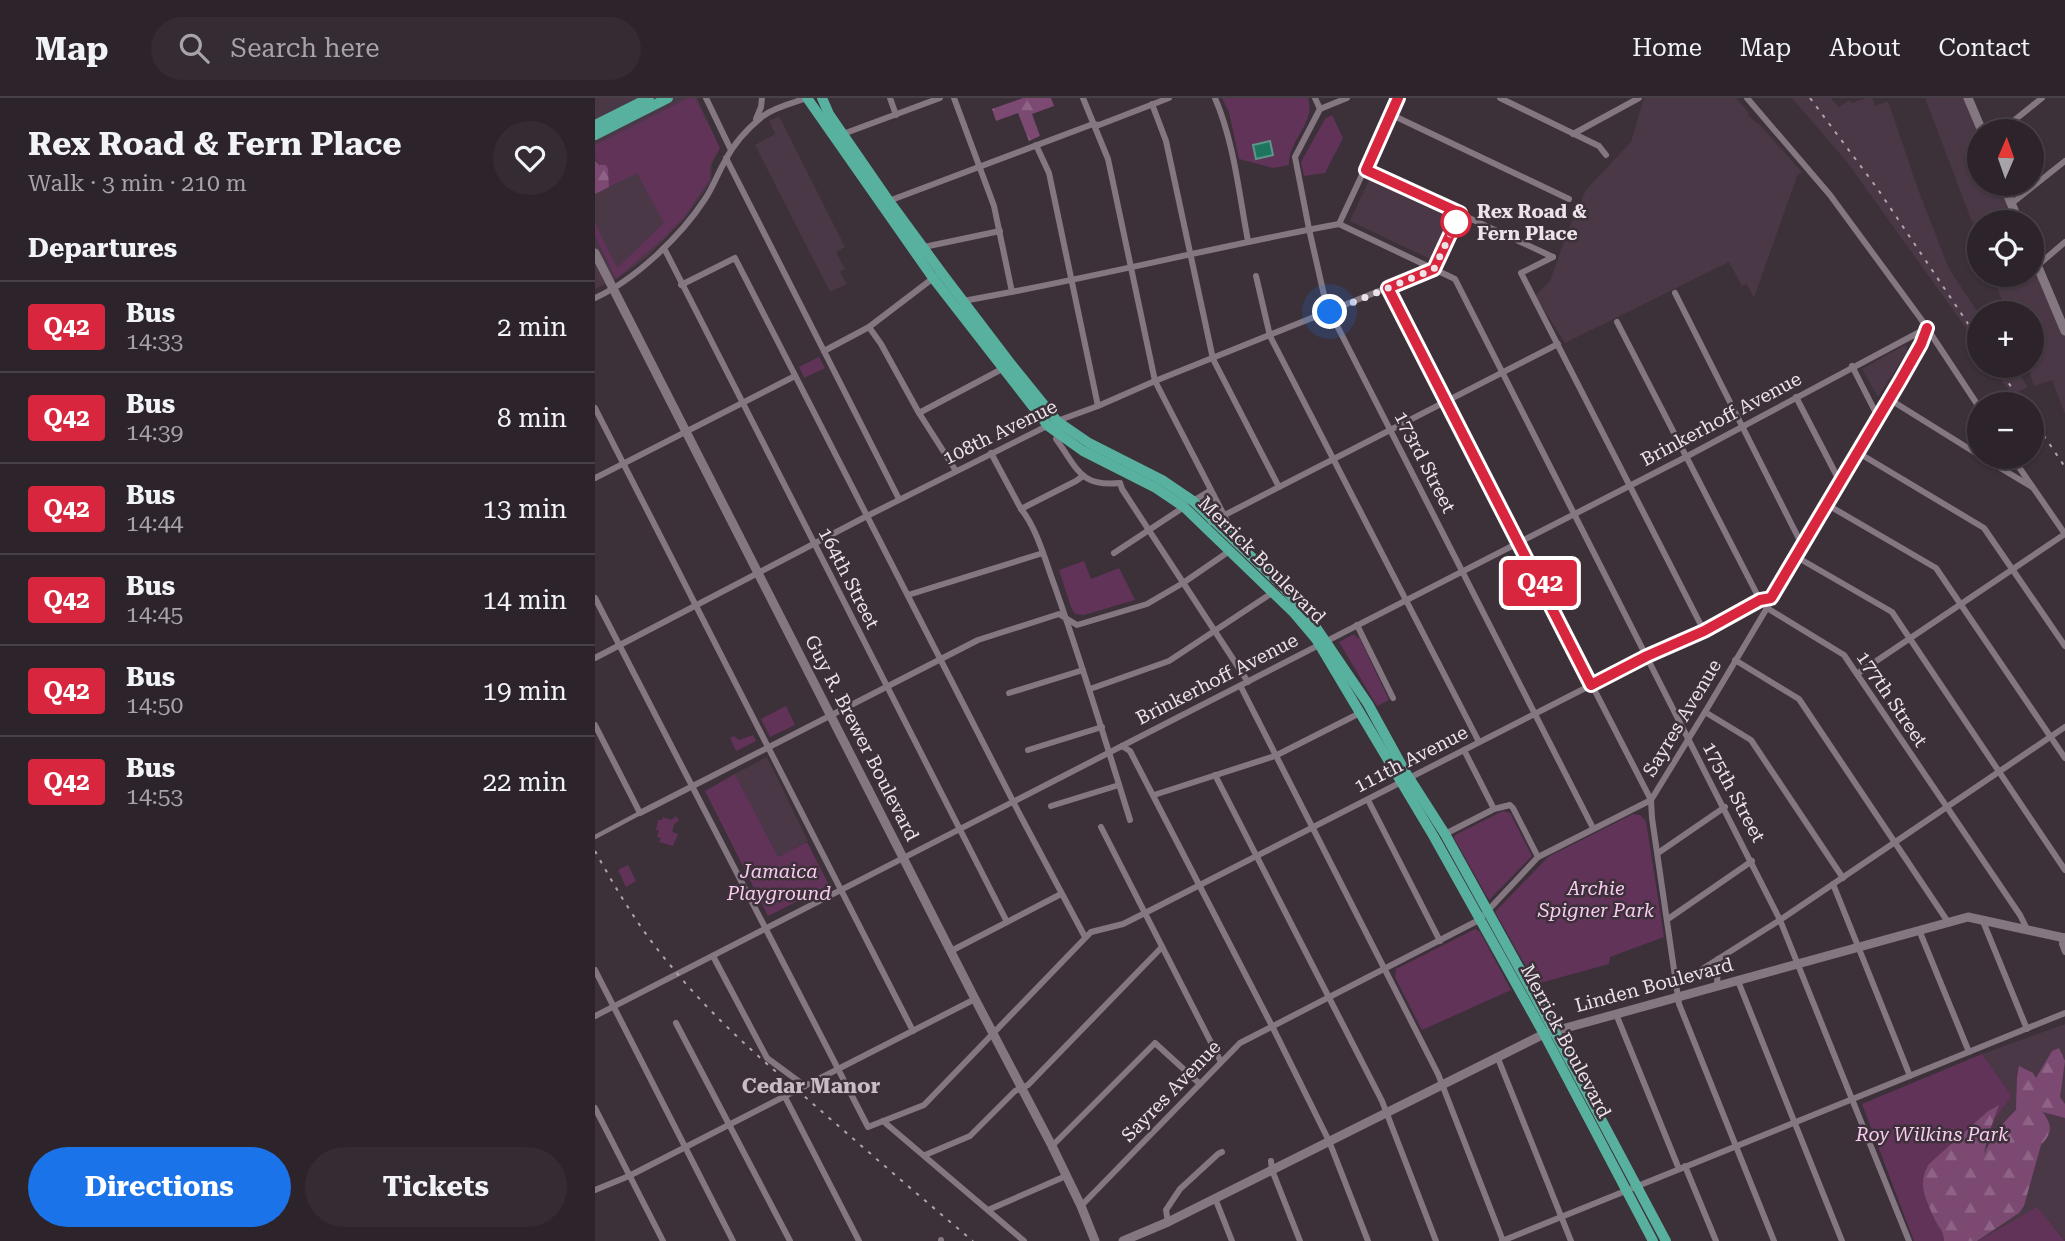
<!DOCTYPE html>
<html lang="en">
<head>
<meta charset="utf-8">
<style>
	body { margin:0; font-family:"Roboto Serif",serif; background:#352c33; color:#f1f3f6; height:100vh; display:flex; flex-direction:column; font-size:26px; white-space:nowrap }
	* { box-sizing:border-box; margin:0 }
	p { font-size:23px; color:#a7a4a9 }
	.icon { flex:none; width:38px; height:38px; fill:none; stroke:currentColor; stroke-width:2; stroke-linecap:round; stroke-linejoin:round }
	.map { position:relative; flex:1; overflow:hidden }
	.panel { display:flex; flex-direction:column; background:#2d242b; width:595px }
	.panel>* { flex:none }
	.badge { padding:0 14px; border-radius:5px; font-size:24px; line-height:46px }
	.needle { width:46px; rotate:2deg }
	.fabs { position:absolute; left:1372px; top:21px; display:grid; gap:14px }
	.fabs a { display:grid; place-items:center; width:77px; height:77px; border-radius:50%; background:#2d242b; box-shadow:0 2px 5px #0004,0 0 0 2px #484147; font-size:35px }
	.you { position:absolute; width:35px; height:35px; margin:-18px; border:5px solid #fff; border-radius:50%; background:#1a73e8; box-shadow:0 0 0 10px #1a73e833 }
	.map>.badge { position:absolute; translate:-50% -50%; box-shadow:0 0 0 4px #fff }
	h2 { padding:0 28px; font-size:26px; line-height:63px }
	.round { display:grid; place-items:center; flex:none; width:74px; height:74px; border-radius:37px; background:#352c33 }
	.summary { display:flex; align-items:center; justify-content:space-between; height:119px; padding:0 28px }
	h1 { font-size:33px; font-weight:700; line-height:52px }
	.action { display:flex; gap:14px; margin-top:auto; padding:14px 28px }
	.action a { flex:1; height:80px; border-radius:42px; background:#1a73e8; color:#fff; font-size:28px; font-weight:700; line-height:80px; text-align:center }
	.action a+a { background:#352c33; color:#f1f3f6 }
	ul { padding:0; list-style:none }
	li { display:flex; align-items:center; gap:21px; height:91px; padding:0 28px; border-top:2px solid #484147 }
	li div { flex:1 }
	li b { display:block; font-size:26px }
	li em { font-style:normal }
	li .badge { min-width:77px; font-weight:700; text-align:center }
	header { display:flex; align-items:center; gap:42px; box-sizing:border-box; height:98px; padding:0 35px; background:#2d242b; border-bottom:2px solid #484147 }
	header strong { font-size:33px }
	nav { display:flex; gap:38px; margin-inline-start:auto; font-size:24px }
	.search { width:490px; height:63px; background:#352c33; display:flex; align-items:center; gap:18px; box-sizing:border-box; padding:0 24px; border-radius:38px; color:#a7a4a9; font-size:26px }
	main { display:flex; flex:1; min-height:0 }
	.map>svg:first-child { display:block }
	.built { fill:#4a3846 }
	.green { fill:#623359 }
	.forest { fill:url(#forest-firs) }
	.water { fill:#1e755f; stroke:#5c9688; stroke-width:2 }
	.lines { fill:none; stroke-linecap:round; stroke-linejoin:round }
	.pedestrian { stroke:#847781; stroke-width:4.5 }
	.minor { stroke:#847781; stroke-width:6 }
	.secondary { stroke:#847781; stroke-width:9 }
	.primary { stroke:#58b19e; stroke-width:10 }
	.rail { stroke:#aea4ab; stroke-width:2; stroke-dasharray:3.5 7; stroke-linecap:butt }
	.line-casing { stroke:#fff; stroke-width:16 }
	.line { stroke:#d7263d; stroke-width:10 }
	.walk { stroke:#ebe3e9; stroke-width:7; stroke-dasharray:0 12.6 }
	.stop-dot { fill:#fff; stroke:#d7263d; stroke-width:3.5 }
	.labels { text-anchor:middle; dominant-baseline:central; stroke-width:5; stroke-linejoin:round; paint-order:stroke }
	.stop-label { font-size:19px; font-weight:bold; fill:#ebe3e9; stroke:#3c3039; text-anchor:start }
	.street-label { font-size:19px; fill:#ebe3e9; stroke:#3c3039 }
	.park-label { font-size:19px; font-style:italic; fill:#facbf0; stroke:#3c3039 }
	.neighbourhood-label { font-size:21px; font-weight:bold; fill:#cabcc7; stroke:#3c3039 }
</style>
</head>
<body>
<header>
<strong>Map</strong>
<div class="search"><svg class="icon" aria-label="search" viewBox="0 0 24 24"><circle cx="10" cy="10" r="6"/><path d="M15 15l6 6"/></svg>Search here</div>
<nav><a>Home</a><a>Map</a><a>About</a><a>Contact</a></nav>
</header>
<main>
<section class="panel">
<div class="summary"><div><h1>Rex Road &amp; Fern Place</h1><p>Walk · 3 min · 210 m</p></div><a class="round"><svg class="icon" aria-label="heart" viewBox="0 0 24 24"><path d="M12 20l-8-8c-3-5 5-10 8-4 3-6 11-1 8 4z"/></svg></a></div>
<h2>Departures</h2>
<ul>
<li><span class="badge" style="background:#d7263d;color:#fff">Q42</span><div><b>Bus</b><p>14:33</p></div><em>2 min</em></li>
<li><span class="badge" style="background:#d7263d;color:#fff">Q42</span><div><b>Bus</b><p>14:39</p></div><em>8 min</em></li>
<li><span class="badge" style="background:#d7263d;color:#fff">Q42</span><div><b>Bus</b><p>14:44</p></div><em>13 min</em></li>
<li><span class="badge" style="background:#d7263d;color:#fff">Q42</span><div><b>Bus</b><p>14:45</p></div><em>14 min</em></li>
<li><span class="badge" style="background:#d7263d;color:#fff">Q42</span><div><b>Bus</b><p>14:50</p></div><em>19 min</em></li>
<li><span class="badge" style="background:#d7263d;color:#fff">Q42</span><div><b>Bus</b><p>14:53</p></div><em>22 min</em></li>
</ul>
<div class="action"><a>Directions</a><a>Tickets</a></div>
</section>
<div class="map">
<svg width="1470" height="1143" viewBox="0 0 1470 1143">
	<defs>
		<pattern id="forest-firs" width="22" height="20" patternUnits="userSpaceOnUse" patternTransform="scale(1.75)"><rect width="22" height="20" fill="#7b4972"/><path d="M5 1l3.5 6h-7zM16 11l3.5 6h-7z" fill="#8e6386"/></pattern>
	</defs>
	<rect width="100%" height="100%" fill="#3c3039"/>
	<g class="built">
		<polygon points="0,0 102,0 125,50 117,66 116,84 90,120 52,159 23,180 0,191"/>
		<polygon points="1049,0 1141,0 1154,15 1153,18 1165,27 1207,74 1202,78 1159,200 1152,186 1147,188 1134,164 970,245 940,198 955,183 974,130 991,92 1036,44"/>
		<polygon points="1197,0 1236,0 1244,9 1255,2 1257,5 1271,0 1277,0 1280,8 1293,3 1324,94 1354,171 1384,216 1384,248 1252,64"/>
		<polygon points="1330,0 1378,0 1392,33 1384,33 1384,86 1413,86 1429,124 1384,124 1384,142"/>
		<polygon points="184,18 250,149 241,154 250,171 245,174 252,186 235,194 160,47 180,36 174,23"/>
		<polygon points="774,82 857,119 837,162 755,123"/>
		<polygon points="1437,142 1470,223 1470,316 1457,282 1439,288 1432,268 1437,268 1437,215 1412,215 1397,177 1437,177"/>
		<polygon points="1310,247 1313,253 1283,299 1267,271"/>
		<polygon points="1397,268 1419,268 1433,289 1417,297"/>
		<polygon points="172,659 213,743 183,759 140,676"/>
		<polygon points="1470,926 1470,1142 1442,1110 1383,1143 1369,1143 1363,1128 1400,1021 1417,998 1387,956"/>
	</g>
	<g class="green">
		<path d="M93,0H100L125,50L115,66V81L90,118L69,140L21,181L0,138V125L22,170L69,125L42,75L14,89L13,71C0,66 0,61 0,47Z"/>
		<path d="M627,0H713C722,23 692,44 694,67L678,70L644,61L634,14Z"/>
		<polygon points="737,17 748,40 730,75 709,78 706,64 730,21"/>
		<polygon points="224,259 230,270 209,280 204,269"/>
		<polygon points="489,463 496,481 524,470 540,502 489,517 480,516 476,509 464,472"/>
		<polygon points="759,536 762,540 764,539 794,602 782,608 744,544"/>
		<polygon points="191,608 200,627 175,639 166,621"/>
		<polygon points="158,637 161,643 141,653 135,640 139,638 144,642"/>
		<polygon points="140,676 183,759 212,744 234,787 173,818 110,693"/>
		<polygon points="908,713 915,715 937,758 894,802 859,740 860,737"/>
		<polygon points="1038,716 1045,717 1051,723 1069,839 1015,859 1014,866 941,886 900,814 953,759"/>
		<polygon points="81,718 84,723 79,726 77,734 83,736 78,748 64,744 66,740 62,739 64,733 61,732 63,722 67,722 68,719 76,722"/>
		<polygon points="33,767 41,783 31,789 23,772"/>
		<polygon points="880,831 885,834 916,892 827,932 800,879 801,871"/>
		<polygon points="1387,956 1417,998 1400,1021 1363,1127 1369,1143 1319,1143 1267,1006"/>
		<polygon points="1442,1109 1470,1143 1383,1143"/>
	</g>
	<g class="forest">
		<polygon points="428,0 456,0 459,8 437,16 445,38 434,43 423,15 401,23 397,11"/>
		<polygon points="0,63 4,67 11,67 13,71 14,89 0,96"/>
		<path d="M1464,950L1470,963L1465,999L1470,1006V1020L1448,1014C1457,1028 1458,1034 1446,1047L1429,1108L1424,1115L1382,1143H1349C1349,1133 1344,1130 1340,1122C1332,1103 1321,1086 1334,1066L1392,1014L1404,1007L1393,1037L1389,1056C1397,1039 1407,1025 1421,1012L1422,979L1424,968L1438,975L1441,980L1457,953Z"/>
	</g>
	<polygon class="water" points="675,43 678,57 661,61 658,47"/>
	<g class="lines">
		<polyline class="pedestrian" points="0,739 45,715"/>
		<g class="minor">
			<polyline points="111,0 136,52"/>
			<polyline points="295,0 301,17"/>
			<polyline points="359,0 399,108 417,194"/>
			<polyline points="488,0 513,61 560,283 631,421 637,434 635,437"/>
			<path d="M620,0C639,44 644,96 653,143"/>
			<polyline points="720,0 725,11 700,59 714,131 731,206 998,730"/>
			<polyline points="905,0 1004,48 1011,57"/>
			<polyline points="1152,0 1235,97 1326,221 1384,309"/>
			<polyline points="557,6 571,43 618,261 684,389"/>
			<polyline points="725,11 752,0"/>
			<polyline points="797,17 974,101"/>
			<polyline points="161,21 166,9 167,0"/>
			<polyline points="1406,33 1447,0"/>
			<polyline points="248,36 345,0"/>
			<polyline points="978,36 1044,0"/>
			<polyline points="441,47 454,75 503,308"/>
			<polyline points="131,60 304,401"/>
			<polyline points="771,72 958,159"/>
			<polyline points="291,104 498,26 504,27 574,0"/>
			<polyline points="1416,106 1470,63"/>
			<polyline points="744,126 860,181 1185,822 1314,1143"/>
			<polyline points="744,126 803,0"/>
			<polyline points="329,149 405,133"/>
			<polyline points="69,150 412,824"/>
			<polyline points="958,159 926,175 1109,533"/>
			<polyline points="1442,168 1470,144"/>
			<polyline points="839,171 865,115"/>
			<polyline points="661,178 675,238 884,644"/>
			<polyline points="86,187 140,160 423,713 490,839"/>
			<polyline points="793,190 1056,702 1057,720 1084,906 1179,1143"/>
			<polyline points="1080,195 1207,447"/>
			<path d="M0,200C40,182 86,138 110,101C118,89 123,75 130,63C138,47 153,30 168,18C180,9 198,5 212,0"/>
			<path d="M368,203C494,181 618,149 744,126"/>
			<polyline points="1022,224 1165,502 1172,510 1249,557 1425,817 1432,831"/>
			<polyline points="274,229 286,246 324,315 361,373"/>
			<polyline points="229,253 274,229 341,178"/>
			<polyline points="1257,268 1283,319"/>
			<polyline points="1201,299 1245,384"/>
			<polyline points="1294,301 1384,357"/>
			<polyline points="0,310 318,933"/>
			<polyline points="324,315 407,271"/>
			<path d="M463,335L461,341C483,371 485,389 525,385"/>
			<polyline points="1262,354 1389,430 1470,548"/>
			<path d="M396,355L426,411C442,430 451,465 460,489C487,566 511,644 535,722"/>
			<polyline points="1387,359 1437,389"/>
			<polyline points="0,380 200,278"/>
			<polyline points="525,385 527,391 653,584"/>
			<polyline points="598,403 616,392"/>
			<polyline points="1231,406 1341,470 1470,660"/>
			<polyline points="426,411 481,383 488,378"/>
			<polyline points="616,424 963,246"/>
			<polyline points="519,455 589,409"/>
			<polyline points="1200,458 1297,514 1470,772"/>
			<polyline points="313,497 448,455"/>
			<polyline points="0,500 273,1029 329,1007 496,834 528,826 550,815 1053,558 1109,533 1165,502 1176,500"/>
			<polyline points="762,527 798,600"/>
			<polyline points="0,560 272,418 462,323 503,308 560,283 839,171"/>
			<polyline points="1140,562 1204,601 1353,824"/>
			<polyline points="1262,576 1470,436 1417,359"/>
			<polyline points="646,589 843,976 908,1143"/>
			<polyline points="495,591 574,563 677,495"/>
			<polyline points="414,595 488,572"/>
			<polyline points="1110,614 1156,642 1248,780"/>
			<polyline points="0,627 45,715 383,542 464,516 482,527 552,506 588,485 636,452"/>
			<polyline points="527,648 535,653 677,928 734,1043 773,1143"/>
			<polyline points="433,652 507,629"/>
			<polyline points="869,652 899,711 915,707 918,710 943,759"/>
			<polyline points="620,677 787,1003 841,1143"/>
			<polyline points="559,697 680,658 765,615"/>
			<polyline points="773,702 845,843"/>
			<polyline points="456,708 524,687"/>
			<polyline points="506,729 626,964"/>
			<polyline points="850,736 899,711"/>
			<polyline points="1063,755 1130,709"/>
			<polyline points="1238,786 1315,978"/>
			<polyline points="1073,821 1157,763"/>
			<polyline points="1387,821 1432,931"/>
			<polyline points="1324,832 1374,954"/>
			<polyline points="1468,838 1467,846 1470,854"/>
			<polyline points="356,853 466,796"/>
			<polyline points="118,858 172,960 210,988"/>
			<polyline points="0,872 138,1143"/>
			<polyline points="1143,883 1247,1143"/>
			<polyline points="1082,887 1185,822 1470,629"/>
			<polyline points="1122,888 1123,861"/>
			<polyline points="1021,916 1084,1071"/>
			<polyline points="0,918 1087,361 1332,230"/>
			<polyline points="81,925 195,1143"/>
			<polyline points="902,958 976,1143"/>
			<polyline points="190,999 264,1143"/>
			<polyline points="0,1010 68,1143"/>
			<polyline points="288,1023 429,1143"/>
			<polyline points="457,1048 560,945 605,986"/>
			<polyline points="330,1057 375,1038 420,993 433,987 567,849"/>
			<polyline points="676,1063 677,1072 705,1143"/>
			<polyline points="1090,1068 1121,1143"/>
			<polyline points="0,1092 34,1078 380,901"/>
			<polyline points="620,1100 637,1143"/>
			<polyline points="486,1108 645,945 884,822 943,759 1056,702 1110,614 1172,510 1200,458 1294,301 1326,246 1332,230"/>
			<polyline points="393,1112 471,1078"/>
			<polyline points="573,1124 571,1112 585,1091 623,1056 627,1054"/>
			<polyline points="346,1143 346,1142"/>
			<polyline points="907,1143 1470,915"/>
		</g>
		<g class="secondary">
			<polyline points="1373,0 1387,33"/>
			<polyline points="1408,86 1424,124"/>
			<polyline points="0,155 380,901 457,1048 486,1108 500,1143"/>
			<polyline points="1437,155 1470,233"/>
			<polyline points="528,1143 573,1124 949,936 1373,819 1470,840"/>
		</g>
		<g class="primary">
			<polyline points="212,0 338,180 453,328 488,353 561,390 589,409 699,515 721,541 839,739 949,936 1058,1143"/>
			<polyline points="227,0 234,16 294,103 349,178 416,266 462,323 494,345 567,382 598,403 685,486 712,516 773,606 811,675 850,736 959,933 1071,1143"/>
			<polyline points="0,27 54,0"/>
			<polyline points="0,37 73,0"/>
		</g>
		<g class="rail">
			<polyline points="1215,0 1282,90 1384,242"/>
			<polyline points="1402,268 1428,306"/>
			<polyline points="1437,320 1470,369"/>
			<path d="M0,753C22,793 46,833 76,868C117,919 167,962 217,1005C270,1051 324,1098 378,1143"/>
		</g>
	</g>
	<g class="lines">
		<defs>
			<polyline id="line" points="803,0 771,72 865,115 839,171 793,190 996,587 1052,558 1109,533 1165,502 1176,500 1305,283 1326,246 1332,230"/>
		</defs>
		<use href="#line" class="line-casing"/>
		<use href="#line" class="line"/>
		<polyline class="walk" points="735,214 839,171 861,124"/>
	</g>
	<circle class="stop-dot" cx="861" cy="124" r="14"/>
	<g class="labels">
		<g class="stop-label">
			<text x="882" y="113">Rex Road &amp;<tspan x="882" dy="22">Fern Place</tspan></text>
		</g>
		<g class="street-label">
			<text transform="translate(1126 321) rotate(-28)">Brinkerhoff Avenue</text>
			<text transform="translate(405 334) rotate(-26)">108th Avenue</text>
			<text transform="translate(830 364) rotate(63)">173rd Street</text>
			<text transform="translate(667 462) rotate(45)">Merrick Boulevard</text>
			<text transform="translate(254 480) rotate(63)">164th Street</text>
			<text transform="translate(622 581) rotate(-27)">Brinkerhoff Avenue</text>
			<text transform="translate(1297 601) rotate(56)">177th Street</text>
			<text transform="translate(1087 620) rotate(-59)">Sayres Avenue</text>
			<text transform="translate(267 640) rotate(63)">Guy R. Brewer Boulevard</text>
			<text transform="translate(816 661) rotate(-27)">111th Avenue</text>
			<text transform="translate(1139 694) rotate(62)">175th Street</text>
			<text transform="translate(1059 887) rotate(-15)">Linden Boulevard</text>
			<text transform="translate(971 943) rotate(62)">Merrick Boulevard</text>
			<text transform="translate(576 993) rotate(-46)">Sayres Avenue</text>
		</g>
		<g class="park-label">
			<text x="184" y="773">Jamaica<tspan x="184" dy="22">Playground</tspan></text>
			<text x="1001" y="790">Archie<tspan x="1001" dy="22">Spigner Park</tspan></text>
			<text x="1337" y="1036">Roy Wilkins Park</text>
		</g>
		<g class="neighbourhood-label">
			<text x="216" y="988">Cedar Manor</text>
		</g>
	</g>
</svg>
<div class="fabs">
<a><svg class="needle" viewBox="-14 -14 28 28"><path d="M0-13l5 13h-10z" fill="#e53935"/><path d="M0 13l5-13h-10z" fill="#a7a4a9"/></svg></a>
<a><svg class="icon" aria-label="locate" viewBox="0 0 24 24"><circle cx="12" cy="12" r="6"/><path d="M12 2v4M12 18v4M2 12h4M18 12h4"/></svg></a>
<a>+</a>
<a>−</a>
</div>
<div class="you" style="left:735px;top:214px"></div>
<b class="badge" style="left:945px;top:485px;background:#d7263d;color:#fff">Q42</b>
</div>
</main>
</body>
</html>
